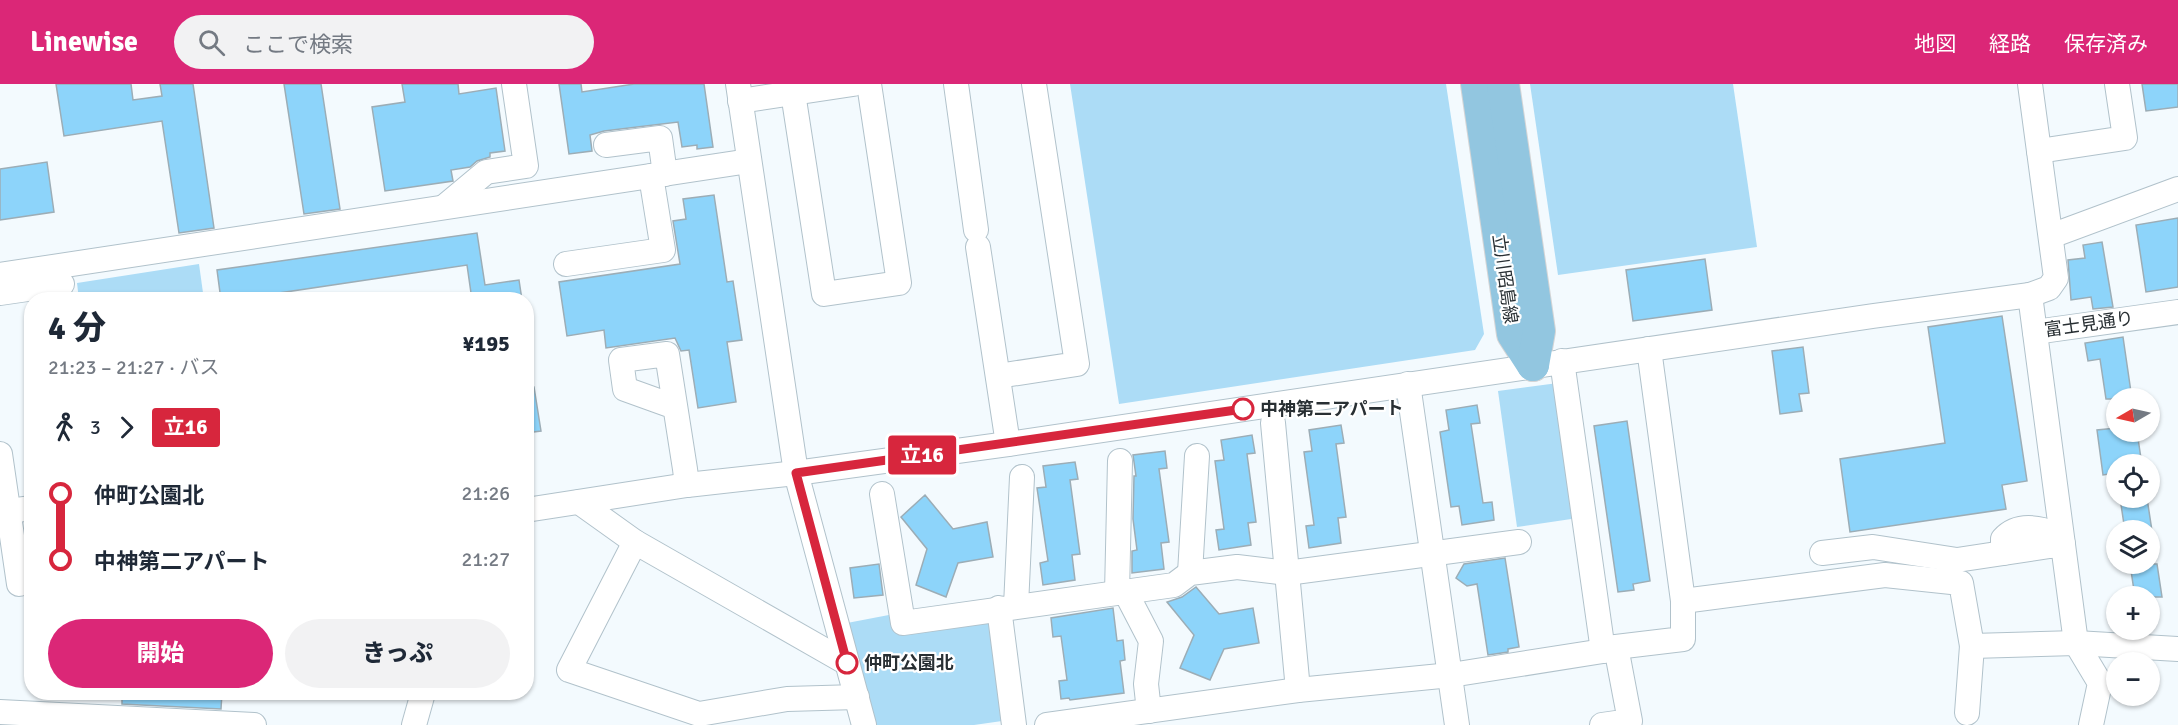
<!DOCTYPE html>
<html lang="ja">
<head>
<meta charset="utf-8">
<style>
	body { margin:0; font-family:Signika,"Noto Sans JP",sans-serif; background:#f2f2f3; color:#1f2937; height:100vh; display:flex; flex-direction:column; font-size:22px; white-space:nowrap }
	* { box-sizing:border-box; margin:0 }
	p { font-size:20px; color:#747a83 }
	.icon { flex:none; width:33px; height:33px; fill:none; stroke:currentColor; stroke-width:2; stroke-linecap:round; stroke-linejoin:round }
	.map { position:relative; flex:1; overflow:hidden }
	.panel { position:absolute; left:24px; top:208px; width:510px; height:408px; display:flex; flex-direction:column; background:#fff; border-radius:24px; box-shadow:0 2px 4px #0004 }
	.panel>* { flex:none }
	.badge { padding:0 12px; border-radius:4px; font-size:21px; line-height:39px }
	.needle { width:39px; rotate:261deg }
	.fabs { position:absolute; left:2106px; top:304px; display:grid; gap:12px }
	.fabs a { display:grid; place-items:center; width:54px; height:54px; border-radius:50%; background:#fff; box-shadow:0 2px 4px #0004; font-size:30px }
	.map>.badge { position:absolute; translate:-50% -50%; box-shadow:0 0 0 3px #fff }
	.legs { display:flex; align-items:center; gap:9px; height:66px; padding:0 24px; font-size:20px }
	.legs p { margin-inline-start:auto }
	.headline { display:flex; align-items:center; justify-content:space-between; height:102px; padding:0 24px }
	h1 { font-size:33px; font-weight:800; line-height:45px }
	.action { display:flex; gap:12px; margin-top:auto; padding:12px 24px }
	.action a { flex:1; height:69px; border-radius:36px; background:#db2777; color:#fff; font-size:24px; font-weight:800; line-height:69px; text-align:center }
	.action a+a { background:#f2f2f3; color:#1f2937 }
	ul { padding:0 24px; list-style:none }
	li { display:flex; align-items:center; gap:21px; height:66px; font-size:22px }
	li i { display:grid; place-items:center; width:9px; height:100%; margin:0 8px; background:currentColor }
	li i::after { content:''; width:15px; height:15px; margin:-8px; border:4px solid; border-radius:50%; background:#fff }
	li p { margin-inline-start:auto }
	li:first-child i { background:linear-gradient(#0000 50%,currentColor 0) }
	li:last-child i { background:linear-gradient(currentColor 50%,#0000 0) }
	header { display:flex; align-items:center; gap:36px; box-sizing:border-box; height:84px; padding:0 30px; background:#db2777; color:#fff }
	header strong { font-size:28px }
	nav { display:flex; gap:33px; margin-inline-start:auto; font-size:21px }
	.search { width:420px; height:54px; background:#f2f2f3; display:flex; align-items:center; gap:15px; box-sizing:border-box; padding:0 21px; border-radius:33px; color:#747a83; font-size:22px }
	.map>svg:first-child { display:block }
	.green { fill:#acdcf6 }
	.building { fill:#8dd4fa; stroke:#9cadb6; stroke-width:1.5 }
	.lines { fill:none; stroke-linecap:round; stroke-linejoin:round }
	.minor-casing { stroke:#b1c2cb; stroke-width:26 }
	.major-casing { stroke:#d4d5d6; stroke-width:34 }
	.minor { stroke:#fff; stroke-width:24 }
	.major { stroke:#92c6e0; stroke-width:32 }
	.line-1-casing { stroke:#fff; stroke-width:14 }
	.line-1 { stroke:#d7263d; stroke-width:9 }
	.stop-1-dot { fill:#fff; stroke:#d7263d; stroke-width:3 }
	.labels { text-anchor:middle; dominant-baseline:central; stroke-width:4.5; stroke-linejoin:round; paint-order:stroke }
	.street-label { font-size:18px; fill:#282f33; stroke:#fff }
	.stop-label { font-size:18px; font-weight:bold; fill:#282f33; stroke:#fff; text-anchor:start }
</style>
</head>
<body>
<header>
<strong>Linewise</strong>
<div class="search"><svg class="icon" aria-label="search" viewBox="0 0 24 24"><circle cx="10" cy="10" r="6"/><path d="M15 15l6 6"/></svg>ここで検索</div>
<nav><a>地図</a><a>経路</a><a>保存済み</a></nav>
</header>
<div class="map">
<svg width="2178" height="641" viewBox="0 0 2178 641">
	<rect width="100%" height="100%" fill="#f3fafe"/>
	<g class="green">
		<polygon points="1070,0 1446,0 1484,250 1475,266 1119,320"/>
		<polygon points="1530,0 1733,0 1757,163 1558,191"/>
		<polygon points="199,180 204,216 79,216 77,199"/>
		<polygon points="1558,299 1578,434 1517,443 1498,307"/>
		<polygon points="894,530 996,535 1009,636 974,641 875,641 847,539"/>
	</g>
	<g class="building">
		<polygon points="56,0 131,0 133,16 162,12 160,0 193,0 214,144 179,149 162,37 64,52"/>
		<polygon points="284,0 321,0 340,125 304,130"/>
		<polygon points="402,0 458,0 459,10 496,4 505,67 490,69 490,73 477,77 470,83 451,86 453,97 385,107 372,23 405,18"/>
		<polygon points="559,0 581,0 582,8 634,0 704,0 713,63 697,65 697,61 682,63 678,38 604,47 590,51 592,67 569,70"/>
		<polygon points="2142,0 2178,0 2178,23 2146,27"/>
		<polygon points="47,78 54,128 0,136 0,85"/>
		<polygon points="714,111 727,198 733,197 742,256 727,258 736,318 698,324 689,266 681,267 675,254 606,264 604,246 567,252 559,198 680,180 673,137 686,135 683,115"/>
		<polygon points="2178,134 2178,203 2146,208 2136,141"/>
		<polygon points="477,149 485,201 519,196 522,216 472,216 467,181 259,212 259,216 221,216 217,186"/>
		<polygon points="2102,158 2113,223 2093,225 2091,213 2071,216 2068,176 2085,174 2083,161"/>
		<polygon points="1705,175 1712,226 1633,237 1626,186"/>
		<polygon points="2002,232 2027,397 2002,401 2006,425 1850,448 1840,375 1945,359 1928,243"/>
		<polygon points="2123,253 2132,315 2106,315 2100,275 2088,277 2085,259"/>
		<polygon points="1803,263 1809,309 1799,310 1802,327 1780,330 1772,267"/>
		<polygon points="534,303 541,347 526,349 526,304"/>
		<polygon points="1477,321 1480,339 1471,340 1483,419 1492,418 1494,436 1462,441 1459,422 1451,423 1440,348 1449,346 1446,326"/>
		<polygon points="1627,337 1650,497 1633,500 1634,506 1618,508 1594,342"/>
		<polygon points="1341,341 1344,359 1336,360 1346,433 1338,434 1341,459 1309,464 1306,442 1314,441 1304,368 1312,367 1309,346"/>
		<polygon points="2116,344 2116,348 2137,348 2142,381 2116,381 2116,389 2103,391 2097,346"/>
		<polygon points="1252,351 1255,369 1247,370 1256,438 1248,439 1251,461 1219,466 1216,446 1224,445 1215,377 1224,376 1221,356"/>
		<polygon points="1165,367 1167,384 1159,385 1169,458 1161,459 1164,485 1132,489 1132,467 1137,466 1133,435 1134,392 1136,392 1133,371"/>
		<polygon points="1075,378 1078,395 1070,396 1080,470 1072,471 1075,496 1043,501 1040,479 1048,477 1037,404 1046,403 1043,382"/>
		<polygon points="925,411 953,445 987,438 993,473 958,479 946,513 916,501 927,465 901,433"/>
		<polygon points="2120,414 2147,414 2152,447 2125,447"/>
		<polygon points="1505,474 1519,563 1508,565 1508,568 1488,571 1477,500 1467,502 1456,494 1464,480"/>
		<polygon points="879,480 883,511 854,514 850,484"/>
		<polygon points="2130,480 2157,480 2162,513 2135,513"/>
		<polygon points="1196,503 1219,530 1253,524 1259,559 1224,565 1210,596 1180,584 1194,551 1167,518 1182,513"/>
		<polygon points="1113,524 1117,557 1123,556 1125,576 1120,577 1124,609 1070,616 1069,614 1061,615 1059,597 1067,596 1061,552 1053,553 1051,534"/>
		<polygon points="122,609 222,609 221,625 122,620"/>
	</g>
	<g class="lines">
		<defs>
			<g id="minor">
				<polyline points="738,0 796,389 864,641"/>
				<polyline points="956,0 976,146"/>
				<polyline points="793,9 824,210 899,199 869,0"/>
				<polyline points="740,17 853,0"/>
				<polyline points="606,61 660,54 665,90"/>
				<polyline points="2039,67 2125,54 2117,0"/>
				<polyline points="444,123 486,88 526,82 514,0"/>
				<polyline points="2051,152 2178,105"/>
				<polyline points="978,163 1008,360"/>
				<polyline points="566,180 663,166 651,92"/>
				<polyline points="0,191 749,77"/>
				<polyline points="0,209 62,200"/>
				<polyline points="2030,211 2076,559 2100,599 2091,641"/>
				<polyline points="2035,248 2178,228"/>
				<polyline points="1562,277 1603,567"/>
				<polyline points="998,292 1077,280 1034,0"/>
				<polyline points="1408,300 1457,641"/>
				<polyline points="675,323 625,305 621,276 667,270 685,385 687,401"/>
				<polyline points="1273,339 1298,606"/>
				<polyline points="0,370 19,500"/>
				<polyline points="882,410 903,539 1174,501 1190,489 1237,483 1287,489 1519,458"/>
				<polyline points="579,418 635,458 847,579"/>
				<polyline points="526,426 687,401 796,389 1008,360 1873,232 2030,211 2049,204 2056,194 2030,0"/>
				<polyline points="0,428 32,424"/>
				<polyline points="635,458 569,586 699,630 787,615 857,613"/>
				<polyline points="1822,469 1873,463 1957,476 2063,460"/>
				<path d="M2003,469V455C2014,443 2027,442 2043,446L2050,462"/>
				<polyline points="1190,489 1197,372"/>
				<polyline points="1125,507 1151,557 1146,600 1149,627"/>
				<polyline points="1117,509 1120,377"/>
				<polyline points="1683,517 1885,491 1961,499 1972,562 2076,559 2178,565"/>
				<polyline points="1016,522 1022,393"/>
				<polyline points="999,524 1014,641"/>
				<polyline points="0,628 254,641"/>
				<polyline points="1967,629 1972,562"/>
				<polyline points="414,641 423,609"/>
				<polyline points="1047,641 1298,606 1451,591 1603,567 1616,563 1683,555 1683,517 1649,265"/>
				<polyline points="1602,641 1630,637 1616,563"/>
			</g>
			<g id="major">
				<polyline points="1477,0 1513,250 1533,281"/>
				<polyline points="1503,0 1539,247 1533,281"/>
			</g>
		</defs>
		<use href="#minor" class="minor-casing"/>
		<use href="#major" class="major-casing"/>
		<use href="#minor" class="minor"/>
		<use href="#major" class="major"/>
	</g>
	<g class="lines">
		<defs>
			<polyline id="line-1" points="847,579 796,389 1243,325"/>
		</defs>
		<use href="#line-1" class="line-1-casing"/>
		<use href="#line-1" class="line-1"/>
	</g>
	<g class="stop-1-dot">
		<circle cx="1243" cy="325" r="10"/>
		<circle cx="847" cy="579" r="10"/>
	</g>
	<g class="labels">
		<g class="street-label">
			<text transform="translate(1505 195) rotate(82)">立川昭島線</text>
			<text transform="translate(2089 240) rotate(-8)">富士見通り</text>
		</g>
		<g class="stop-label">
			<text x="1260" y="325">中神第二アパート</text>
			<text x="864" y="579">仲町公園北</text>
		</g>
	</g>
</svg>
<div class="fabs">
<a><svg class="needle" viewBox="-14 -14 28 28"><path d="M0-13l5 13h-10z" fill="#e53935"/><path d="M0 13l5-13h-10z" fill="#747a83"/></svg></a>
<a><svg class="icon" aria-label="locate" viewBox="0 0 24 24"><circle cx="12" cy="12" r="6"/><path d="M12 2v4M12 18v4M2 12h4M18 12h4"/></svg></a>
<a><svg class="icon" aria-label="layers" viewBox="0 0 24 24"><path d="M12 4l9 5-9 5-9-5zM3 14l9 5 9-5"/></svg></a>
<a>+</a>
<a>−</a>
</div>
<b class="badge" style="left:922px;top:371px;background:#d7263d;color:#fff">立16</b>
<section class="panel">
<div class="headline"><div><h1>4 分</h1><p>21:23 – 21:27 · バス</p></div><b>¥195</b></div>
<div class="legs"><svg class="icon" aria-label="walk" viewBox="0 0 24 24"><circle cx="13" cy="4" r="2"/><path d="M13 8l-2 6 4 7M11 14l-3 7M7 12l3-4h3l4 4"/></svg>3<svg class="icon" aria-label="forward" viewBox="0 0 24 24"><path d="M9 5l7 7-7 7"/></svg><b class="badge" style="background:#d7263d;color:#fff">立16</b></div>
<ul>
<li><i style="color:#d7263d"></i><b>仲町公園北</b><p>21:26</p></li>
<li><i style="color:#d7263d"></i><b>中神第二アパート</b><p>21:27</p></li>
</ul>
<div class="action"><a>開始</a><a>きっぷ</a></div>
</section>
</div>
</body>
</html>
